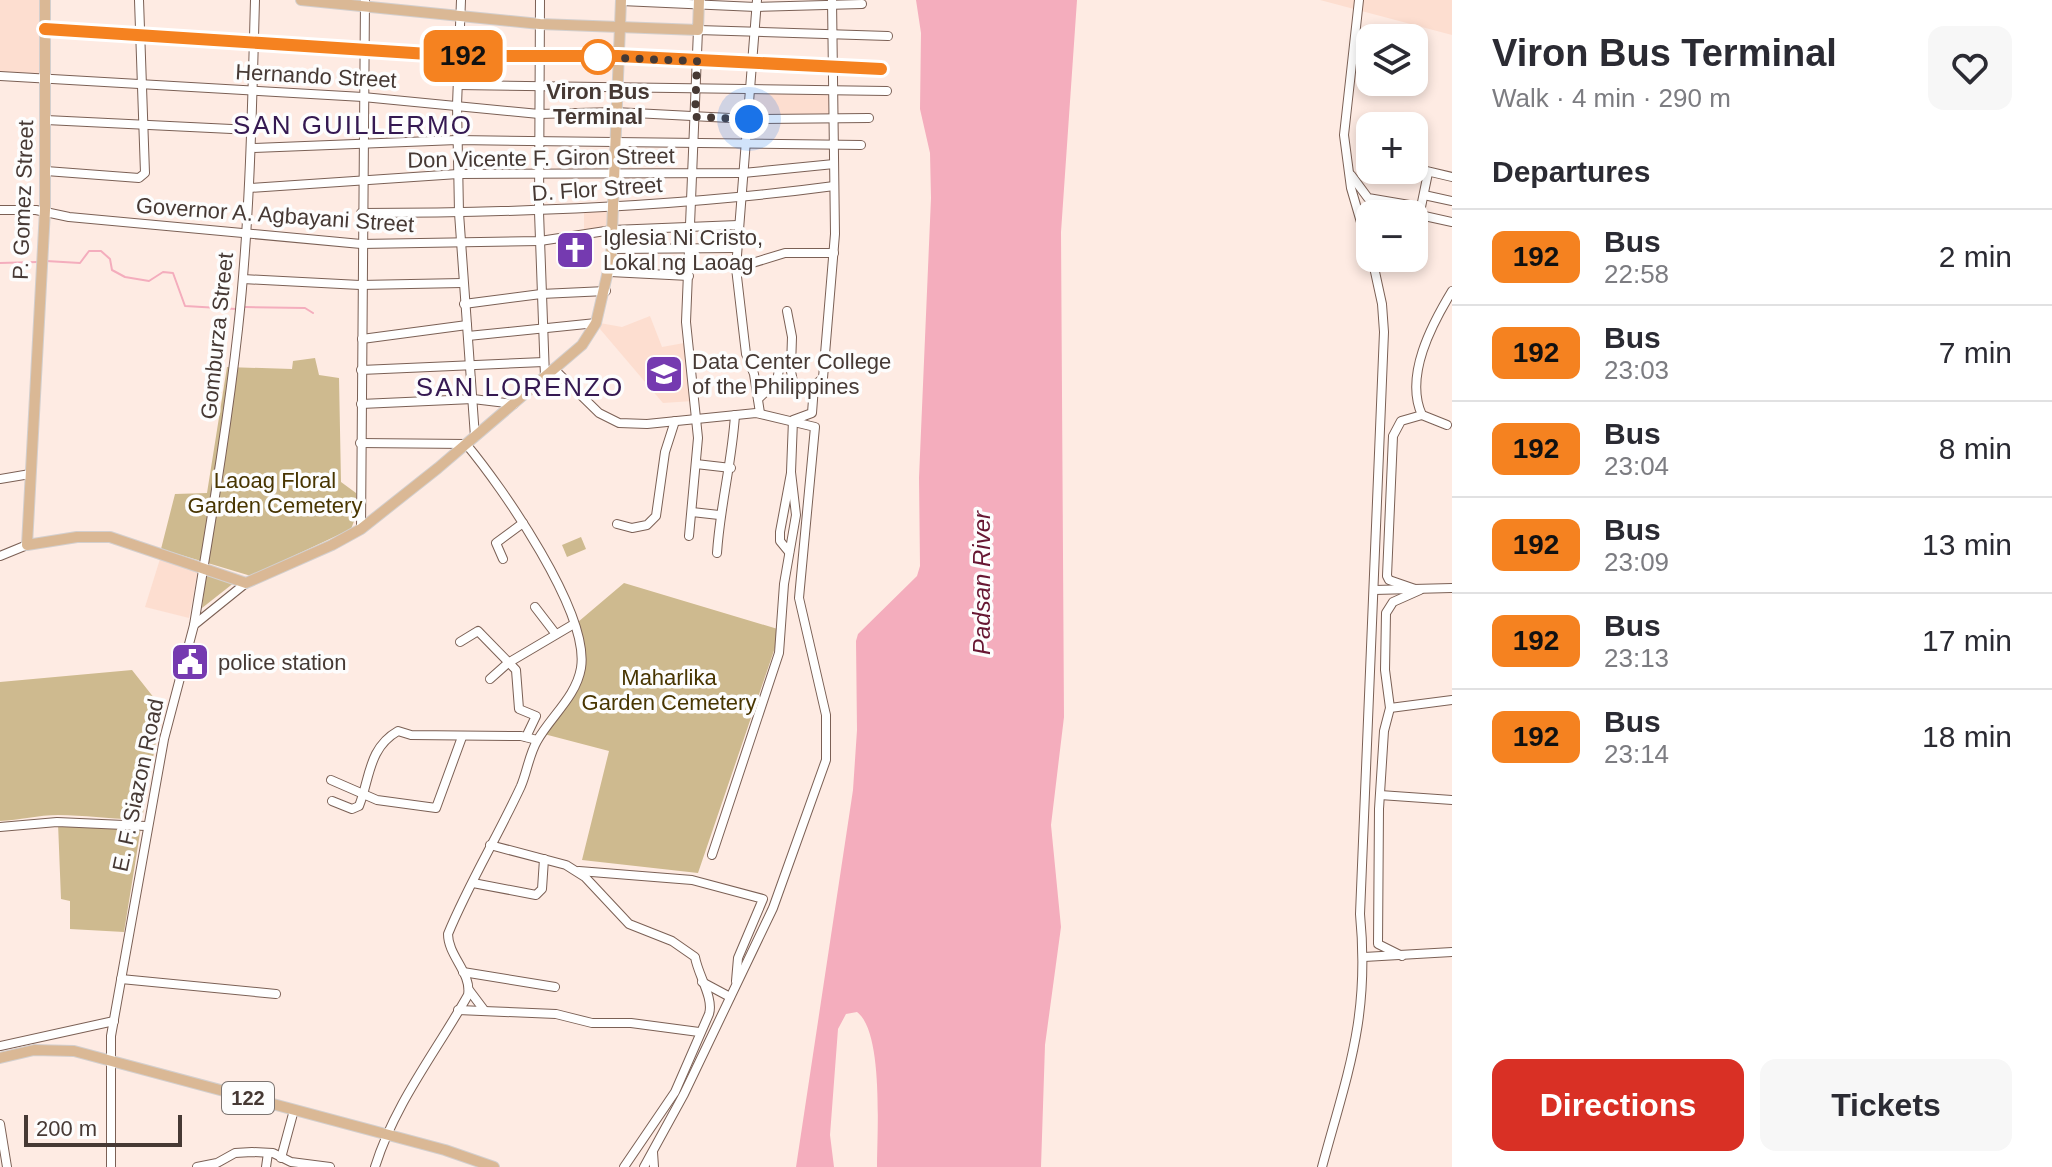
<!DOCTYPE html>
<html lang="en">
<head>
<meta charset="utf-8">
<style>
	body { margin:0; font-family:Arial,sans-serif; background:#f7f7f7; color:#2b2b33; height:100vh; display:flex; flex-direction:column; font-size:30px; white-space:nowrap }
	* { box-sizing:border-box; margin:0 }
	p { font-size:26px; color:#7c7c81 }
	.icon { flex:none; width:44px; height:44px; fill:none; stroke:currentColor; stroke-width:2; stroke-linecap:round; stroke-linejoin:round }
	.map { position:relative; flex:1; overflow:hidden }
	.panel { display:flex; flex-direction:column; background:#fff; width:600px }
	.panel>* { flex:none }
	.badge { padding:0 16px; border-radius:12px; font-size:28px; line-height:52px }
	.fabs { position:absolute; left:1356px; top:24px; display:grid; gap:16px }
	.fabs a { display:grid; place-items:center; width:72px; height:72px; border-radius:16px; background:#fff; box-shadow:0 4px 12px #0003; font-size:40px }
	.scale { position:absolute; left:24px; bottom:20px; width:158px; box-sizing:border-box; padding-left:8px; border:4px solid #463934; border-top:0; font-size:22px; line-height:28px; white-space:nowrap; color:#463934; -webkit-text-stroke:6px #fdfdfd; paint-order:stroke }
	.you { position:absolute; width:40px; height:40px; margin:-20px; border:6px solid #fff; border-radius:50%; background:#1a73e8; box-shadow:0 0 0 12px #1a73e833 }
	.map>.badge { position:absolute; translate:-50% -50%; box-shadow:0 0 0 4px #fff }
	h2 { padding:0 40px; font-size:30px; line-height:72px }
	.round { display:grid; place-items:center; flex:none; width:84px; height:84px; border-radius:16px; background:#f7f7f7 }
	.summary { display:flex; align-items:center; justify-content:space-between; height:136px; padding:0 40px }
	h1 { font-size:38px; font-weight:600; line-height:60px }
	.cta { display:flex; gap:16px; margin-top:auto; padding:16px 40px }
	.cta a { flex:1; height:92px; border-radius:16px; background:#d93025; color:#fff; font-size:32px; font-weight:600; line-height:92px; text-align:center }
	.cta a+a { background:#f7f7f7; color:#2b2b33 }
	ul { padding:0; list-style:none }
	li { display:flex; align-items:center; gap:24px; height:96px; padding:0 40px; border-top:2px solid #e1e1e2 }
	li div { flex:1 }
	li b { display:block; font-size:30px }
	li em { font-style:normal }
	li .badge { min-width:88px; font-weight:700; text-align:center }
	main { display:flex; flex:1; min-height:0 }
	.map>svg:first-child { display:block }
	.built { fill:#fdded0 }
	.green { fill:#ceba8f }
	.water { fill:#f4adbd }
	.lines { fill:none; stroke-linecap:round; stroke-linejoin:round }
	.stream { stroke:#f4adbd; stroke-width:2 }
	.minor-casing { stroke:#7b6055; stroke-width:10 }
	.major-casing { stroke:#d3cfce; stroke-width:12 }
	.minor { stroke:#fff; stroke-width:8 }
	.major { stroke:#dab895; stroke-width:10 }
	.line-casing { stroke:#fff; stroke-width:18 }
	.line { stroke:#f58220; stroke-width:12 }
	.walk { stroke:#463934; stroke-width:8; stroke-dasharray:0 14.4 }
	.stop-dot { fill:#fff; stroke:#f58220; stroke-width:4 }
	.labels { text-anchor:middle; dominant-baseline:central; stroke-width:7; stroke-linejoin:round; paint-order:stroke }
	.shield { fill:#fdfdfd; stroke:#7d7470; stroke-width:2 }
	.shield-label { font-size:20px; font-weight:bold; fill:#463934 }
	.street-label { font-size:22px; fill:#463934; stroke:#fdfdfd }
	.stop-label { font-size:22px; font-weight:bold; fill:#463934; stroke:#fdfdfd }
	.poi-label { font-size:22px; fill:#463934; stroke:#fdfdfd; text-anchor:start }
	.park-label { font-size:22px; fill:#483501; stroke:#fdfdfd }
	.water-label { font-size:24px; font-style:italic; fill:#671632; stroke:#fdfdfd }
	.quarter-label { font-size:26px; letter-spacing:2px; fill:#351952; stroke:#fdfdfd }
</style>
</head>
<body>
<main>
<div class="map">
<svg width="1452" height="1167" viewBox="0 0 1452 1167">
	<rect width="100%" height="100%" fill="#feebe3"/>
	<g class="built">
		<polygon points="0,0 41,0 44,75 0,73"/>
		<polygon points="1320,0 1452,0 1452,35"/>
		<polygon points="754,91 830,94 831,116 753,118"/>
		<polygon points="607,207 607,228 584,232 584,210"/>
		<polygon points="650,316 662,347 684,343 693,401 663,403 600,329 600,323 622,327"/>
		<polygon points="160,559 198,570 189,618 145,607"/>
	</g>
	<g class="green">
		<polygon points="315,358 319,375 339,378 341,482 356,493 358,511 351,529 251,576 161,549 175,494 207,493 227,367 292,369 293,361"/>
		<polygon points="581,537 586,549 567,557 562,545"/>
		<polygon points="206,575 235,582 202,608"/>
		<polygon points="624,583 781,630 698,873 582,860 609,751 544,734 584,675 578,622"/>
		<path d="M132,670L162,708L142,819C113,820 87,815 58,815C39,815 19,820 0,821V682Z"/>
		<polygon points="58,823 114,829 141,827 124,932 70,929 70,901 61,899"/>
	</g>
	<path class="water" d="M916,0H1077L1061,232L1064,717L1051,825L1061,927L1045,1045L1041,1167H877C877,1134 884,1032 857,1012L846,1014L838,1029L830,1135L834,1167H796L853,790L857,730L856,641L858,634L917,576L920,566L919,478L931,198L930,153L920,109L921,33Z"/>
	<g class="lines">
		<g class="stream">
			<polyline points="46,261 80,263 89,251 101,251 110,259 112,270 125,277 149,281 163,272 173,273 185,306 236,309"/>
			<polyline points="0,263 37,262"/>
			<polyline points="244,307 305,308 313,313"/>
		</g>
		<defs>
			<g id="minor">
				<polyline points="461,0 457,105 459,213 475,437"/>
				<polyline points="540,0 539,212 545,377"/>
				<polyline points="757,0 736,268 746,354 754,374 760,413"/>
				<polyline points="1359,0 1344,135 1351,188 1370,253"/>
				<polyline points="621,1 756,7 862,4"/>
				<polyline points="45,29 459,56 618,56 881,69"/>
				<polyline points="0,76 363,97 539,114 615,112 749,119 869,118"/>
				<polyline points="458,85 887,91"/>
				<polyline points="46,120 252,130"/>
				<polyline points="252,148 457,140 861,145"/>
				<polyline points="1414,168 1452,177"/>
				<polyline points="46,171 139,178 145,173 139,0"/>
				<polyline points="1351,175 1368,198 1421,207 1420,215 1452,222"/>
				<polyline points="249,188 458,174 743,173 834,164"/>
				<polyline points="1424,195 1452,201"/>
				<polyline points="1421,207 1428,173"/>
				<polyline points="0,210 36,210 69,217 361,244 540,241 612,230 738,225"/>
				<path d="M361,213C520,213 678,207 834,186"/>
				<polyline points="612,249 737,248"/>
				<polyline points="736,268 785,253 834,253"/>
				<polyline points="610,272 689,276"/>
				<polyline points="243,279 360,285 462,283"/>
				<polyline points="464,304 541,294 606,291"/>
				<polyline points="787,311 792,337 791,367"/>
				<polyline points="468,336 596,323"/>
				<polyline points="362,339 467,325"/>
				<polyline points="748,359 790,366 794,387 814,386 823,378 835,234 832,0"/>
				<polyline points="554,369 599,413 619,423 647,424 756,413 815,427 799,598 826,715 826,760 773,908 684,1094 644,1167"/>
				<polyline points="361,370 544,362"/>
				<polyline points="758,399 777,381 780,364"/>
				<polyline points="361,404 473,399 514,404"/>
				<path d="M1447,425L1422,415C1404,376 1432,324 1452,291"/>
				<path d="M360,443L466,444C502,487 590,613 581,668C576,697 551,716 537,741C529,755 527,772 521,786C498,836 469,883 448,934C448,956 472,973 468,995C436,1052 395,1103 375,1167"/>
				<polyline points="696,464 731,468"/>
				<polyline points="0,479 30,474"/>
				<polyline points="692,512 719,515"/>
				<polyline points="617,524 632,528 647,525 656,516 665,452 675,421"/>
				<polyline points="361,529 365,0"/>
				<polyline points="689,536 698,438 686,322 698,30 888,36"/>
				<polyline points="789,552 780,541 780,532 791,473"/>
				<path d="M717,553C720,506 732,462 735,415"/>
				<polyline points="0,556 27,545"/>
				<polyline points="503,559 496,543 523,523"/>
				<polyline points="1374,590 1452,588"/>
				<polyline points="1418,590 1389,580 1387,576 1393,436 1401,421 1422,415"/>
				<polyline points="535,607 555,633"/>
				<path d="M194,625C210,527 227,429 238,329C250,220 252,110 255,0"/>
				<polyline points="460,642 478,631 516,670 519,709 536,716 526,737"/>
				<polyline points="490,679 508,663 574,624"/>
				<polyline points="1390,708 1452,700"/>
				<polyline points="331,780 377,800 436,808 462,737"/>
				<polyline points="1380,795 1452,800"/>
				<path d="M332,801L352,809L359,806C370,779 368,748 398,731L411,735L521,736L537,740"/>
				<polyline points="0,827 57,822 146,826"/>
				<path d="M490,845L566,865L585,877L629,924L672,941L695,957C698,975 714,998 709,1014L675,1092L624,1167"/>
				<polyline points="712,855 779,653 784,584 796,515 791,472 793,420 812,413 814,386"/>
				<polyline points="579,871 692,880 763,899 738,958 736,981"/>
				<polyline points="473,883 536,895 542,889 544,859"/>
				<polyline points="1402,956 1378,944 1379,809 1384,731 1390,708 1385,670 1386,613 1393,602 1420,590"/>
				<polyline points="1364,957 1452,952"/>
				<polyline points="463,972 555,987"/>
				<polyline points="121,979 276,994"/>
				<polyline points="702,982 730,997"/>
				<polyline points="469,990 484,1010"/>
				<polyline points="458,1010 556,1014 592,1023 631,1023 699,1032"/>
				<polyline points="0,1046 114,1021"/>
				<polyline points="0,1124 7,1167"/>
				<polyline points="653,1152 654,1167"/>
				<polyline points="281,1158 294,1110"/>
				<polyline points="111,1167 111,1036 164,739 194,625 246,583"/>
				<polyline points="197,1167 217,1163 235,1153 252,1152 273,1153 291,1162 330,1167"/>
				<polyline points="266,1167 268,1153"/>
				<path d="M1322,1167C1348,1071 1370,1017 1360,914L1384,332L1382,304L1372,258"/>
			</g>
			<g id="major">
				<polyline points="45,0 45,210 27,545 77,537 110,537 246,583 332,545 361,529 438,468 582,345 596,323 611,258 621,0"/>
				<polyline points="301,0 540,24 698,30 699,0"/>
				<polyline points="0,1058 34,1050 74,1051 445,1150 494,1167"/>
			</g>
		</defs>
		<use href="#minor" class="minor-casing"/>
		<use href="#major" class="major-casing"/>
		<use href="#minor" class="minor"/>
		<use href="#major" class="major"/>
	</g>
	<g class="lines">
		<defs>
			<polyline id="line" points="45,29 459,56 618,56 881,69"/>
		</defs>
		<use href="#line" class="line-casing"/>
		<use href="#line" class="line"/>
		<polyline class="walk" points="598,57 590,57 697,61 695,117 749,119"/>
	</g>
	<defs>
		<symbol id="church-square" viewBox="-11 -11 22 22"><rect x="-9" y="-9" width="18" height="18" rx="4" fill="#753ab0" stroke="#fdfdfd"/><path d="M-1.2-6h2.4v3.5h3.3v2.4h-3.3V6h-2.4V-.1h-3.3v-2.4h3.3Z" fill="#fff"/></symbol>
		<symbol id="university-square" viewBox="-11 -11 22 22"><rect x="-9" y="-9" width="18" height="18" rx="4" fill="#753ab0" stroke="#fdfdfd"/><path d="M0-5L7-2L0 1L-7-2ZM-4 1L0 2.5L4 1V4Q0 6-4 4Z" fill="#fff"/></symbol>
		<symbol id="civic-square" viewBox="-11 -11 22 22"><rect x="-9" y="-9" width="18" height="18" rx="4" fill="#753ab0" stroke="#fdfdfd"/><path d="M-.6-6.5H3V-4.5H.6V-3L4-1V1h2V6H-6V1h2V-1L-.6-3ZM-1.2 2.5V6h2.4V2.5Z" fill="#fff"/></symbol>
	</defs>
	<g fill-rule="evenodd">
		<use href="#church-square" x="553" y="228" width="44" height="44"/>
		<use href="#university-square" x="642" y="352" width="44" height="44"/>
		<use href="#civic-square" x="168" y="640" width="44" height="44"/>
	</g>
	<circle class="stop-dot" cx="598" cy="57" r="16"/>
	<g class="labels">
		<rect class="shield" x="222" y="1082" width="52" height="32" rx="6"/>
		<g class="shield-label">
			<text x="248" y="1098">122</text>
		</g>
		<g class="street-label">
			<text transform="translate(316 76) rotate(3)">Hernando Street</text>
			<text transform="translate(541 158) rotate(-1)">Don Vicente F. Giron Street</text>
			<text transform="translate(597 189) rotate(-4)">D. Flor Street</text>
			<text transform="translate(23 200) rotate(-88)">P. Gomez Street</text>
			<text transform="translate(275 215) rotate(4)">Governor A. Agbayani Street</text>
			<text transform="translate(217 336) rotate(-84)">Gomburza Street</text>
			<text transform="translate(138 785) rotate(-78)">E. F. Siazon Road</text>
		</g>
		<g class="stop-label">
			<text x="598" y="91">Viron Bus<tspan x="598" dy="25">Terminal</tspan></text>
		</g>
		<g class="poi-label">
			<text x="603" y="237">Iglesia Ni Cristo,<tspan x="603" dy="25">Lokal ng Laoag</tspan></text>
			<text x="692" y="361">Data Center College<tspan x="692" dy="25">of the Philippines</tspan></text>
			<text x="218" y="662">police station</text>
		</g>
		<g class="park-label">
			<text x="275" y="480">Laoag Floral<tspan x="275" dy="25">Garden Cemetery</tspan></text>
			<text x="669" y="677">Maharlika<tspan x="669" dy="25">Garden Cemetery</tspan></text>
		</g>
		<g class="water-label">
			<text transform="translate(981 583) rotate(-90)">Padsan River</text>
		</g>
		<g class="quarter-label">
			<text x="353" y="125">SAN GUILLERMO</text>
			<text x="520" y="387">SAN LORENZO</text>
		</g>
	</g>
</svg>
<div class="fabs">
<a><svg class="icon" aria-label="layers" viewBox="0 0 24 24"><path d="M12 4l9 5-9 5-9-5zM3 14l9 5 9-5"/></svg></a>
<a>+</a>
<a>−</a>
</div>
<div class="scale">200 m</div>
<div class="you" style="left:749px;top:119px"></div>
<b class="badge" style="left:463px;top:56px;background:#f58220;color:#111">192</b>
</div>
<section class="panel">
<div class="summary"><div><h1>Viron Bus Terminal</h1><p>Walk · 4 min · 290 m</p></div><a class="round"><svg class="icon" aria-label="heart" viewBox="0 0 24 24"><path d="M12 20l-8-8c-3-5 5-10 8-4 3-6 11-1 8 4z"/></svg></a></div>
<h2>Departures</h2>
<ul>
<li><span class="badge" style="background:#f58220;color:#111">192</span><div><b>Bus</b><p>22:58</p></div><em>2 min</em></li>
<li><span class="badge" style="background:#f58220;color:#111">192</span><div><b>Bus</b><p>23:03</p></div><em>7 min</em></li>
<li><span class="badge" style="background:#f58220;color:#111">192</span><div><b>Bus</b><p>23:04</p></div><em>8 min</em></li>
<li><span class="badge" style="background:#f58220;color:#111">192</span><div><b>Bus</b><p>23:09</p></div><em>13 min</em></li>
<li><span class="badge" style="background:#f58220;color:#111">192</span><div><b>Bus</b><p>23:13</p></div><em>17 min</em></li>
<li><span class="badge" style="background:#f58220;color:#111">192</span><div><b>Bus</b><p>23:14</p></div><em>18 min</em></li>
</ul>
<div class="cta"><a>Directions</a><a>Tickets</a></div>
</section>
</main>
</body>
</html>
